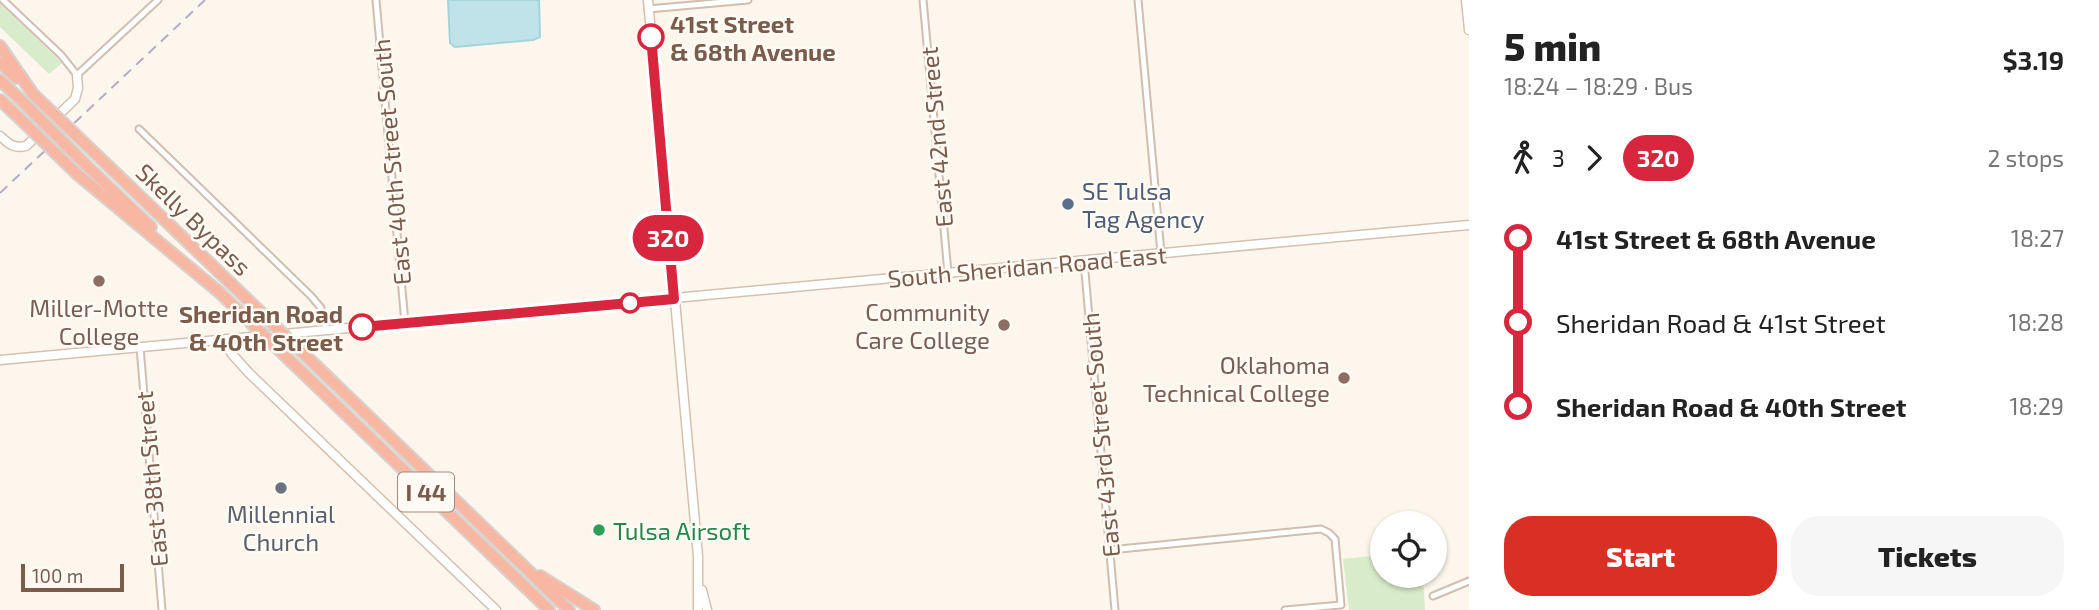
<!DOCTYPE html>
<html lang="en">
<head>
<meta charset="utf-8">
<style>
	body { margin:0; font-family:"Exo 2",sans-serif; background:#f6f6f6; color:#222; height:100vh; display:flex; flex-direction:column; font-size:26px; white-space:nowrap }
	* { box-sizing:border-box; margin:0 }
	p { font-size:23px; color:#767676 }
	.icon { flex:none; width:38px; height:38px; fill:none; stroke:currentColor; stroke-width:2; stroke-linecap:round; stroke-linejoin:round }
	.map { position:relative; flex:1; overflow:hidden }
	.panel { display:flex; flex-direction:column; background:#fff; width:630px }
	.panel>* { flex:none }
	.badge { padding:0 14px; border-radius:23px; font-size:24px; line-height:46px }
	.fabs { position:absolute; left:1370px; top:511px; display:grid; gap:14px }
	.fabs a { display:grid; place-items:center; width:77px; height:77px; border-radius:50%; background:#fff; box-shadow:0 2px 5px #0004; font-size:35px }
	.scale { position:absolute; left:21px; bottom:18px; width:103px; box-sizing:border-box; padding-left:7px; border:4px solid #7a5c4d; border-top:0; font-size:19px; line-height:24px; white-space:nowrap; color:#7a5c4d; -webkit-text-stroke:5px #fffaf3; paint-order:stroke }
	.map>.badge { position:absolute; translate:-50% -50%; box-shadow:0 0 0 4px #fff }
	.legs { display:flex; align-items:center; gap:10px; height:77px; padding:0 35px; font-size:23px }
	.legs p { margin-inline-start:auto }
	.summary { display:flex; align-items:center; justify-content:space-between; height:119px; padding:0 35px }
	h1 { font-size:38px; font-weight:800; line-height:52px }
	.button { display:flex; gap:14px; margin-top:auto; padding:14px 35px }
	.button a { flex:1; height:80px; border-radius:28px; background:#d93025; color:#fff; font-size:28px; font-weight:800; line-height:80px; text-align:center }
	.button a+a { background:#f6f6f6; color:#222 }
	ul { padding:0 35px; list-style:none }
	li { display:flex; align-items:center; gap:24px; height:84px; font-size:26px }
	li i { display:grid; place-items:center; width:10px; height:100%; margin:0 9px; background:currentColor }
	li i::after { content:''; width:18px; height:18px; margin:-9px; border:5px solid; border-radius:50%; background:#fff }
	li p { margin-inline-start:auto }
	li:first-child i { background:linear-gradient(#0000 50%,currentColor 0) }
	li:last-child i { background:linear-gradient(currentColor 50%,#0000 0) }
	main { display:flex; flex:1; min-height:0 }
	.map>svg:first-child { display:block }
	.green { fill:#d8ecc9 }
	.water { fill:#bfe3e8; stroke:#a5d3da; stroke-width:2 }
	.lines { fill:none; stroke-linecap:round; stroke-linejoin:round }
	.street-casing { stroke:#d1beb0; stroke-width:9 }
	.secondary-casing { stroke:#d6c0b0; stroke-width:11 }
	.highway-casing { stroke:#dad1cd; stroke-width:14 }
	.street { stroke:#fff; stroke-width:5 }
	.secondary { stroke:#fff; stroke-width:8 }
	.highway { stroke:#f7b7a3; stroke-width:10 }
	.rail { stroke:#b9a8c9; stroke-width:2; stroke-dasharray:10 7; stroke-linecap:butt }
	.highway-bridge-casing { stroke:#dad1cd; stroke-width:14; stroke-linecap:butt }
	.highway-bridge { stroke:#f7b7a3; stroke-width:10 }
	.line-1-casing { stroke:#fff; stroke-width:16 }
	.line-1 { stroke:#d7263d; stroke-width:10 }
	.stop-1-dot { fill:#fff; stroke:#d7263d; stroke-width:3.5 }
	.service-dot { fill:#5c6f8a; stroke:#fffaf3; stroke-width:2.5 }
	.education-dot { fill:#8d6e63; stroke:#fffaf3; stroke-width:2.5 }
	.worship-dot { fill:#6b7280; stroke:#fffaf3; stroke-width:2.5 }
	.leisure-dot { fill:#2e9e5b; stroke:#fffaf3; stroke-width:2.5 }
	.labels { text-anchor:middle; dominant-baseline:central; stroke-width:5; stroke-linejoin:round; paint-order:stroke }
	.shield { fill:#fffaf3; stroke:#a28b7f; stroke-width:2 }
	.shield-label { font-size:23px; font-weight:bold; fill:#7a5c4d }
	.stop-label { font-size:24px; font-weight:bold; fill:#7a5c4d; stroke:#fffaf3; text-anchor:start }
	.street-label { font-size:24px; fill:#7a5c4d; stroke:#fffaf3 }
	.service-label { font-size:24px; fill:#4e5e75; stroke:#fffaf3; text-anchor:start }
	.education-label { font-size:24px; fill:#785e54; stroke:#fffaf3; text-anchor:end }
	.worship-label { font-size:24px; fill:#5b616d; stroke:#fffaf3 }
	.leisure-label { font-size:24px; fill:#27864d; stroke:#fffaf3; text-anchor:start }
</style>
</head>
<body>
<main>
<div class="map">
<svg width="1469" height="610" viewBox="0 0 1469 610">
	<rect width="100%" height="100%" fill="#fdf6ec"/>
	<g class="green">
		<polygon points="0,3 62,63 49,74 0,27"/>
		<polygon points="1382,555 1382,576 1423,576 1425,610 1349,610 1343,559"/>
	</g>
	<polygon class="water" points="448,0 539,0 540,37 533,40 455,47 450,43"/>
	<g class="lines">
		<defs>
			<g id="street">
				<polyline points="3,0 61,55 77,75 158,0"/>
				<polyline points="376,0 405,323"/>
				<polyline points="923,0 948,273"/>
				<polyline points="1138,0 1161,253"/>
				<polyline points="648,9 748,0"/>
				<polyline points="139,129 311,296 321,308 326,330"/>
				<polyline points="1084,261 1115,610"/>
				<polyline points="140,347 162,610"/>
				<polyline points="1110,550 1321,529 1329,533 1335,539 1341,605 1285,610"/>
				<polyline points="1433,596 1469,581"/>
			</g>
			<g id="secondary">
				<polyline points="648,0 698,556 698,610"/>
				<polyline points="1466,0 1469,30"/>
				<path d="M0,136C9,144 14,149 26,146L75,99L78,88L77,75"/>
				<polyline points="226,339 231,353 249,373 496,610"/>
				<polyline points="0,360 1469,225"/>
				<polyline points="702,590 707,610"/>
			</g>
			<g id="highway">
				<polyline points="0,46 33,94"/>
				<polyline points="0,62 16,78"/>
				<polyline points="0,80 24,103"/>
				<polyline points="0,100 14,113"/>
				<polyline points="76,135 245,297"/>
				<polyline points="85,164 151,227"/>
				<polyline points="76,173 219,292"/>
				<polyline points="304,374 549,610"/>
				<polyline points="332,381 569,610"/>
				<polyline points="540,576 594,610"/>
			</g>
		</defs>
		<use href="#street" class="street-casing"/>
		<use href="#secondary" class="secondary-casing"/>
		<use href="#highway" class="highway-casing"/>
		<use href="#street" class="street"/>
		<use href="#secondary" class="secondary"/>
		<use href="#highway" class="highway"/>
		<polyline class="rail" points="0,193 205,0"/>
		<defs>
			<g id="highway-bridge">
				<polyline points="33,94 76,135"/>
				<polyline points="24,103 85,164"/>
				<polyline points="14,113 76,173"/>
				<polyline points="219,292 304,374"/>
				<polyline points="245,297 332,381"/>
			</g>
		</defs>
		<use href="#highway-bridge" class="highway-bridge-casing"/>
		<use href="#highway-bridge" class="highway-bridge"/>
	</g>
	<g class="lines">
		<defs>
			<polyline id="line-1" points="362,327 674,299 651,37"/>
		</defs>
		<use href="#line-1" class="line-1-casing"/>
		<use href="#line-1" class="line-1"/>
	</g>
	<g class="stop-1-dot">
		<circle cx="651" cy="37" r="12"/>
		<circle cx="630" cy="303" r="9"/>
		<circle cx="362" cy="327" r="12"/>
	</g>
	<circle class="service-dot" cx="1068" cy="204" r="7"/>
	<g class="education-dot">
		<circle cx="99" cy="281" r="7"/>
		<circle cx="1004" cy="325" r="7"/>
		<circle cx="1344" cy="378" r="7"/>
	</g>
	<circle class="worship-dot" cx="281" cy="488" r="7"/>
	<circle class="leisure-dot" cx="599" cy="530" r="7"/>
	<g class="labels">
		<rect class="shield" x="398" y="472.5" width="56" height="39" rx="5"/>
		<g class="shield-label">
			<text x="426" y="492">I 44</text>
		</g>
		<g class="stop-label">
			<text x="670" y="23">41st Street<tspan x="670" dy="28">&amp; 68th Avenue</tspan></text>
			<text x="343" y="313" text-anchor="end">Sheridan Road<tspan x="343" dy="28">&amp; 40th Street</tspan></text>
		</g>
		<g class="street-label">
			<text transform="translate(936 137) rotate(-95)">East 42nd Street</text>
			<text transform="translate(391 162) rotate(-95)">East 40th Street South</text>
			<text transform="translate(194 219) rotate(44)">Skelly Bypass</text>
			<text transform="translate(1027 266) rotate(-5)">South Sheridan Road East</text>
			<text transform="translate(1100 435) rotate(-95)">East 43rd Street South</text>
			<text transform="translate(151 479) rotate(-95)">East 38th Street</text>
		</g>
		<g class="service-label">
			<text x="1082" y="190">SE Tulsa<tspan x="1082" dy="28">Tag Agency</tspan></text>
		</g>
		<g class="education-label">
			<text x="99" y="307" text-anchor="middle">Miller-Motte<tspan x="99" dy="28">College</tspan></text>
			<text x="990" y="311">Community<tspan x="990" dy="28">Care College</tspan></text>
			<text x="1330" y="364">Oklahoma<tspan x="1330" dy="28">Technical College</tspan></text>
		</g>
		<g class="worship-label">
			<text x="281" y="513">Millennial<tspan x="281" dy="28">Church</tspan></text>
		</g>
		<g class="leisure-label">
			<text x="613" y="530">Tulsa Airsoft</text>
		</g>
	</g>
</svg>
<div class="fabs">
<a><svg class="icon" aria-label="locate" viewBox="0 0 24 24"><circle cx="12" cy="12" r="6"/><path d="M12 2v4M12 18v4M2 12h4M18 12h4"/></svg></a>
</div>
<div class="scale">100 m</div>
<b class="badge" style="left:668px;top:238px;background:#d7263d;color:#fff">320</b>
</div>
<section class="panel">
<div class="summary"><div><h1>5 min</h1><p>18:24 – 18:29 · Bus</p></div><b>$3.19</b></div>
<div class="legs"><svg class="icon" aria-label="walk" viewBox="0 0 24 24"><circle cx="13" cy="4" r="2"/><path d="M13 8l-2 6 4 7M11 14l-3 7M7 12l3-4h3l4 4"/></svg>3<svg class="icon" aria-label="forward" viewBox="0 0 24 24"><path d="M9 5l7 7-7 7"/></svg><b class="badge" style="background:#d7263d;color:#fff">320</b><p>2 stops</p></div>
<ul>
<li><i style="color:#d7263d"></i><b>41st Street &amp; 68th Avenue</b><p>18:27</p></li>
<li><i style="color:#d7263d"></i><span>Sheridan Road &amp; 41st Street</span><p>18:28</p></li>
<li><i style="color:#d7263d"></i><b>Sheridan Road &amp; 40th Street</b><p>18:29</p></li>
</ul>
<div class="button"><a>Start</a><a>Tickets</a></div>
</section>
</main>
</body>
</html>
